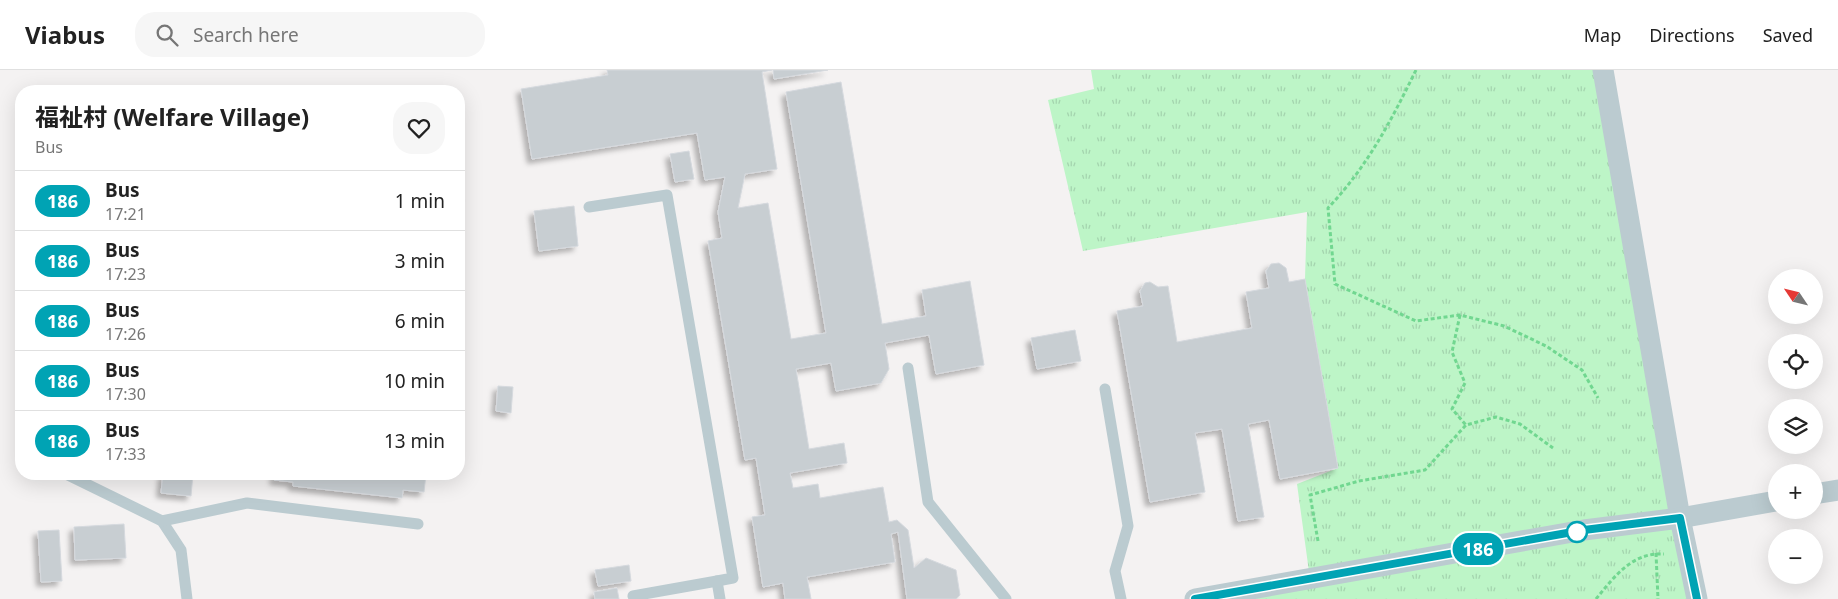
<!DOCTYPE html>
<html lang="en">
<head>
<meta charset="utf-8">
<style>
	body { margin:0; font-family:"Noto Sans","Noto Sans JP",sans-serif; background:#f6f6f6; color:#222; height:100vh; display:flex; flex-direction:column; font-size:19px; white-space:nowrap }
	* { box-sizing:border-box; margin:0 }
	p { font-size:16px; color:#767676 }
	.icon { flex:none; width:28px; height:28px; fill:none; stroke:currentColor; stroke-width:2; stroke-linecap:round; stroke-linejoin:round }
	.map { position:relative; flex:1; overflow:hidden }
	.panel { position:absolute; left:15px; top:15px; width:450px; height:395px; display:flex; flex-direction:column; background:#fff; border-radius:20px; box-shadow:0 5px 20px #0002 }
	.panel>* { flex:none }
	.badge { padding:0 10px; border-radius:16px; font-size:18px; line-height:32px }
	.needle { width:32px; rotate:305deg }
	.fabs { position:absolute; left:1768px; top:199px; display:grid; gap:10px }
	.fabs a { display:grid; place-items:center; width:55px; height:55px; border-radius:50%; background:#fff; box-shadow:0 5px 20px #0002; font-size:25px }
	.map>.badge { position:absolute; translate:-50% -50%; box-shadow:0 0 0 2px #fff }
	.round { display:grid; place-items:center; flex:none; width:52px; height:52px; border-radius:20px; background:#f6f6f6 }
	.summary { display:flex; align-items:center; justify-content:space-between; height:85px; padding:0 20px }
	h1 { font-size:24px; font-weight:700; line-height:38px }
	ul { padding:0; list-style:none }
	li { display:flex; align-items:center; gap:15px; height:60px; padding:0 20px; border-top:1px solid #e0e0e0 }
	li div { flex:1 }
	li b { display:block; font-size:19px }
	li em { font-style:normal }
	li .badge { min-width:55px; font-weight:700; text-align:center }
	header { display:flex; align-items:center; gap:30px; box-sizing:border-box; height:70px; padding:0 25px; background:#fff; border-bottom:1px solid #e0e0e0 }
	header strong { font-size:24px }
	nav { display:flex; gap:28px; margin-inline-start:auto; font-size:18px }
	.search { width:350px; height:45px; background:#f6f6f6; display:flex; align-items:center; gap:12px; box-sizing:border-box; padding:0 18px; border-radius:20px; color:#767676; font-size:19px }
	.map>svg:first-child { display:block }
	.grass { fill:url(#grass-tufts) }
	.building { fill:#c8ced2; stroke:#d5d9de; filter:url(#shadow) }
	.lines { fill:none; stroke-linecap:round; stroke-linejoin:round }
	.path { stroke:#71d790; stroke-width:3; stroke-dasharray:4 2.5; stroke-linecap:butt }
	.service { stroke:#bbcbd0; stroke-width:11 }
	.minor { stroke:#bbcbd0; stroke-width:21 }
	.line-casing { stroke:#fff; stroke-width:11 }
	.line { stroke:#00a3b4; stroke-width:8 }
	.stop-dot { fill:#fff; stroke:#00a3b4; stroke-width:2.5 }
</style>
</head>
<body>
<header>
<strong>Viabus</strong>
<div class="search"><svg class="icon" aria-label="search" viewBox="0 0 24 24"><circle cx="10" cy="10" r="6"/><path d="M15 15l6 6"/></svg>Search here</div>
<nav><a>Map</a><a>Directions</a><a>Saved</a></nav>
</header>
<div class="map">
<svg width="1838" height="529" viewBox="0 0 1838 529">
	<defs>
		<pattern id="grass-tufts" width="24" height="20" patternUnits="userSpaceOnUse" patternTransform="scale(1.25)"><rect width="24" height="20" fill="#bdf5c7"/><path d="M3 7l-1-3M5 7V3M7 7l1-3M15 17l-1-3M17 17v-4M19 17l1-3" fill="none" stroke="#a4d4ae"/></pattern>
		<filter id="shadow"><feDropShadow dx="-4.5" dy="4.5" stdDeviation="2.5" flood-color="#0004"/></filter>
	</defs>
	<rect width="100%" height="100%" fill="#f4f2f2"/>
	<polygon class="grass" points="1091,0 1603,0 1697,529 1199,529 1310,509 1297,414 1338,398 1305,209 1307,142 1083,181 1048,30 1094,19"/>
	<g class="building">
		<polygon points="607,0 772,0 762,2 777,99 745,104 738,138 768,133 791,269 826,263 786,22 841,12 882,254 926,246 922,220 970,211 984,295 936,304 929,265 885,273 889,299 881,313 836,321 831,293 796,299 809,379 844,373 847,393 790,403 793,418 818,414 820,428 883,417 889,452 897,450 908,460 914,498 926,488 956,500 960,525 956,529 907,529 898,462 891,464 895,492 807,507 811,529 785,529 783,513 763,517 752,447 765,445 756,388 745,390 708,171 722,168 718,142 725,107 705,110 697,63 532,89 521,19 608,5"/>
		<polygon points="773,0 828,0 774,9"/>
		<polygon points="689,81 694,109 675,112 670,84"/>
		<polygon points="459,122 464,123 459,178"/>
		<polygon points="574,136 578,176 539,181 534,141"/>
		<polygon points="1279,193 1286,198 1289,212 1305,209 1338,398 1280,409 1269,350 1248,354 1264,447 1238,451 1222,359 1195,363 1205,422 1150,432 1117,241 1143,236 1140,221 1145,213 1150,212 1158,217 1168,216 1177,272 1252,258 1246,222 1269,218 1266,201 1271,194"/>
		<polygon points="1075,260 1081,291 1037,299 1031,268"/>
		<polygon points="498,316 513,317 511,343 496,341"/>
		<polygon points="163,404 193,404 191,426 161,423"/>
		<polygon points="275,404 426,404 424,422 403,420 402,428 293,416 293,412 274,410"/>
		<polygon points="124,454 126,488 75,490 74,457"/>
		<polygon points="59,460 62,511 41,512 38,461"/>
		<polygon points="629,495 631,511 598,516 595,500"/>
		<polygon points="617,518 619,529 595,529 594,522"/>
	</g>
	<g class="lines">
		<g class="path">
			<path d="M1416,0C1391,51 1367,97 1328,138L1335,214L1416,251L1460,245L1504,256L1546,276L1582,300L1598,328"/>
			<polyline points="1460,245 1452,282 1465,313 1452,339 1466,355"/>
			<polyline points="1318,471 1310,425 1359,411 1425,400 1466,355 1496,347 1520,354 1553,378"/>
			<polyline points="1656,483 1658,529"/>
			<path d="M1596,529C1614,507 1632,482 1664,484"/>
		</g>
		<g class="service">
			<polyline points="589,137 667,125 733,508 717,511"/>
			<polyline points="908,298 928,432 1006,529"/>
			<polyline points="1105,319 1128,456 1115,501 1121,529"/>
			<polyline points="66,404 162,451 181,480 187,529"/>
			<polyline points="162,451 247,433 418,454"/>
			<polyline points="633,526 717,511 720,529"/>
		</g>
		<g class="minor">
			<polyline points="1603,0 1680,448 1697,529"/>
			<polyline points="1814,424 1838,420"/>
			<polyline points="1195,529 1584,460 1680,448 1776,431"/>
		</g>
	</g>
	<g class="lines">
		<defs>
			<polyline id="line" points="1195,529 1584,460 1680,448 1697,529"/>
		</defs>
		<use href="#line" class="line-casing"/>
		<use href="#line" class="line"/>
	</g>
	<circle class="stop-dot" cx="1577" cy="462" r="10"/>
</svg>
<div class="fabs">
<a><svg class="needle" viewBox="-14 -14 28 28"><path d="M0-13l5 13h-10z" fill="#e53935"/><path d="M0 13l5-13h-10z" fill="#767676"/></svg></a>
<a><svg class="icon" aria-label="locate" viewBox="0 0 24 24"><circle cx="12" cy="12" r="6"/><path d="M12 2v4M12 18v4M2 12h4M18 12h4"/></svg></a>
<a><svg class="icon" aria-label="layers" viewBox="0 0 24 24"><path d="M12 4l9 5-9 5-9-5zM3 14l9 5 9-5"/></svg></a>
<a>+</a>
<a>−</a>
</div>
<b class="badge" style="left:1478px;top:479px;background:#00a3b4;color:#fff">186</b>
<section class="panel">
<div class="summary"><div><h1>福祉村 (Welfare Village)</h1><p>Bus</p></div><a class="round"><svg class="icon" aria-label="heart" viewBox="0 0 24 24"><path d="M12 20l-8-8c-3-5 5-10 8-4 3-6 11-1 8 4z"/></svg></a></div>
<ul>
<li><span class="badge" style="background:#00a3b4;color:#fff">186</span><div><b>Bus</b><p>17:21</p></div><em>1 min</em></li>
<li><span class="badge" style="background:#00a3b4;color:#fff">186</span><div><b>Bus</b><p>17:23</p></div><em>3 min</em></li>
<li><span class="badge" style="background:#00a3b4;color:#fff">186</span><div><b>Bus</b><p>17:26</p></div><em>6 min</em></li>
<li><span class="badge" style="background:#00a3b4;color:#fff">186</span><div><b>Bus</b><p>17:30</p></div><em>10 min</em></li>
<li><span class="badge" style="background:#00a3b4;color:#fff">186</span><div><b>Bus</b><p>17:33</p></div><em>13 min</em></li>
</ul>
</section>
</div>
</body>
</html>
